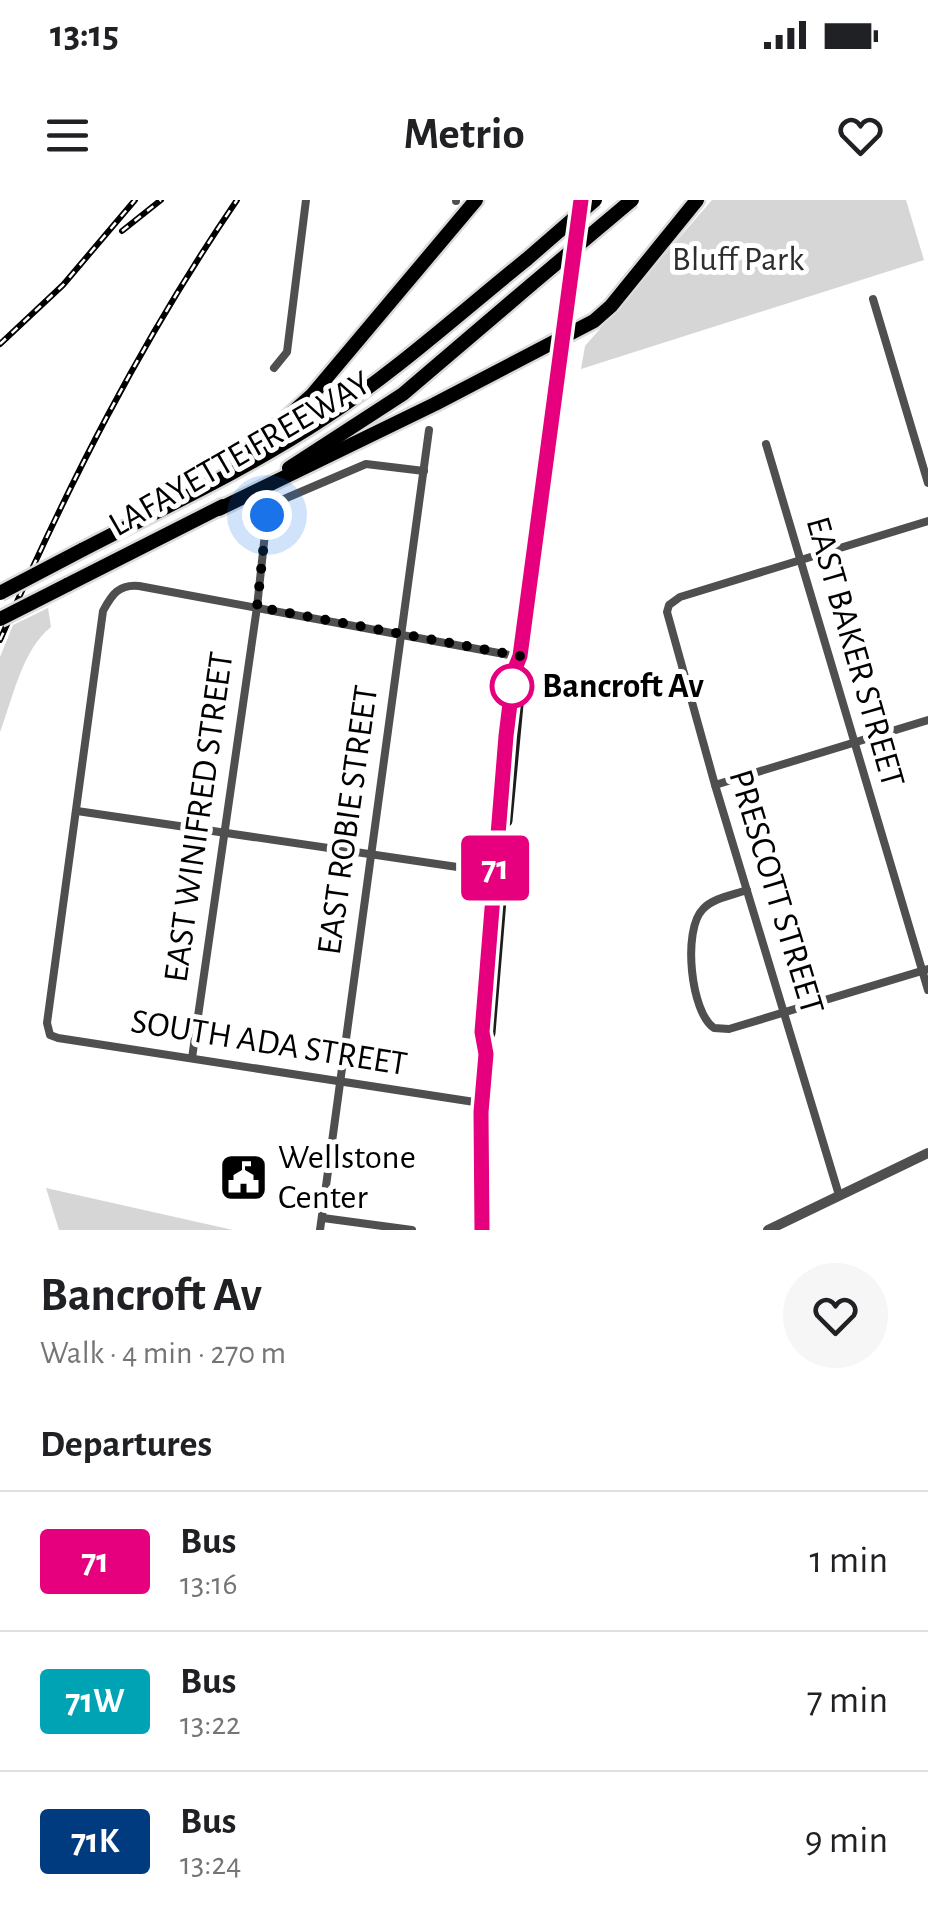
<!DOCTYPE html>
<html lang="en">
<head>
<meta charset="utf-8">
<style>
	body { margin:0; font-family:"Alegreya Sans",sans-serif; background:#f6f6f6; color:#202124; height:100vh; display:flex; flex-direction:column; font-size:38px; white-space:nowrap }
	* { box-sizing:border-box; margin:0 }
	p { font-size:32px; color:#757577 }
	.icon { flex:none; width:55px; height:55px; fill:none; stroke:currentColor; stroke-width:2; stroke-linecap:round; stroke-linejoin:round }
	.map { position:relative; height:1030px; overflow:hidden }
	.side { display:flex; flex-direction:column; background:#fff; flex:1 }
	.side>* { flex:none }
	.badge { padding:0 20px; border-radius:8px; font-size:35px; line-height:65px }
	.you { position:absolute; width:50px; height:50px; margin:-25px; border:8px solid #fff; border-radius:50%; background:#1a73e8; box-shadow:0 0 0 15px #1a73e833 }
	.map>.badge { position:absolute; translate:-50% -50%; box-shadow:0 0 0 5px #fff }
	h2 { padding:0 40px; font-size:38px; line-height:90px }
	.round { display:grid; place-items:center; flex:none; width:105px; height:105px; border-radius:52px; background:#f6f6f6 }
	.overview { display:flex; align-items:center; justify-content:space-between; height:170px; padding:0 40px }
	h1 { font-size:48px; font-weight:700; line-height:75px }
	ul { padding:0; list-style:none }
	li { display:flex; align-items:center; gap:30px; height:140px; padding:0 40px; border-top:2px solid #e0e0e0 }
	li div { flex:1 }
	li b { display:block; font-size:38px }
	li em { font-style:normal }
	li .badge { min-width:110px; font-weight:700; text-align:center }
	.status { display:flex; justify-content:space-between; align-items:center; height:70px; padding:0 50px; background:#fff; direction:ltr }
	.status svg { height:28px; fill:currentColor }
	header { display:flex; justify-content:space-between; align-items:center; height:130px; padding:0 40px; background:#fff; font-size:45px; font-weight:700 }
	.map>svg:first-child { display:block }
	.green { fill:#d6d6d6 }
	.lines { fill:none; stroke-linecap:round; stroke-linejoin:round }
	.motorway-casing { stroke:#dbdbdb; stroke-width:19 }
	.minor { stroke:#4f4f4f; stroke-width:8 }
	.tertiary { stroke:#4f4f4f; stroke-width:10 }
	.secondary { stroke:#1c1c1c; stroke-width:11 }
	.motorway { stroke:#000; stroke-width:14 }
	.rail-casing { stroke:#000; stroke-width:6 }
	.rail { stroke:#fff; stroke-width:2.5; stroke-dasharray:8; stroke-linecap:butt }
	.motorway-bridge-casing { stroke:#dbdbdb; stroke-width:19; stroke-linecap:butt }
	.motorway-bridge { stroke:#000; stroke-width:14 }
	.line-casing { stroke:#fff; stroke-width:22 }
	.line { stroke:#e6007e; stroke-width:15 }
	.walk { stroke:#000; stroke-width:10; stroke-dasharray:0 18 }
	.stop-dot { fill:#fff; stroke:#e6007e; stroke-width:5 }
	.labels { text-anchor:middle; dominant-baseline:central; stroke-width:10; stroke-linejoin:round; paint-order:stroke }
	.park-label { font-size:35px; fill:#2d2d2d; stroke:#fff }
	.street-label { font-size:35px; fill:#000; stroke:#fff }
	.stop-label { font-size:35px; font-weight:bold; fill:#000; stroke:#fff; text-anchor:start }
	.poi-label { font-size:35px; fill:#000; stroke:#fff; text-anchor:start }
</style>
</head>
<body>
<div class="status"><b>13:15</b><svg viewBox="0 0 49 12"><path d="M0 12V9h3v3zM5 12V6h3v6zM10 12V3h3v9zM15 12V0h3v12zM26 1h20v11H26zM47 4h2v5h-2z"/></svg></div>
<header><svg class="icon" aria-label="menu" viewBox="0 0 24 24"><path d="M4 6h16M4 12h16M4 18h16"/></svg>Metrio<svg class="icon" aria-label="heart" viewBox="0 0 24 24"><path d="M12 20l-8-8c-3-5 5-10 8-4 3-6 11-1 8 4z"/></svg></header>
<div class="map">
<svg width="928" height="1030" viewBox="0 0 928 1030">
	<rect width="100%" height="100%" fill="#fff"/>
	<g class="green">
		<polygon points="712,0 906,0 924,60 581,169 585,146"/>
		<path d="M48,408L51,427C22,450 13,498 0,532V457L13,425Z"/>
		<polygon points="46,988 233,1030 59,1030"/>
	</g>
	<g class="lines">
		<defs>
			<g id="motorway">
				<polyline points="238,261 312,195 476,0"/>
				<polyline points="289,268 403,194 532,84"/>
				<polyline points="219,309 435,204 594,121 611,106 697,0"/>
				<path d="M82,350C163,308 247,269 323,219C395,172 460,113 527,59"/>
				<polyline points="67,385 223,306"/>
			</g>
		</defs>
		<use href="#motorway" class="motorway-casing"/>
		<g class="minor">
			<polyline points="456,1 456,0"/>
			<polyline points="873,99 928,283"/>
			<polyline points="274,168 287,152 306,0"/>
			<polyline points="766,244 928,790"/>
			<polyline points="715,585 928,520"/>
			<polyline points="77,611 498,673"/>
			<path d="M747,690C733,695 713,698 703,709C682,730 691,813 714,828L729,829L928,769"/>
			<polyline points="192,858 257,407 267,315 277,302 366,264 424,271"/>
			<path d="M481,903L58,838L50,835L47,823L103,411C112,394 119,384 139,386L520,457"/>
			<polyline points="839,995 715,585 667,412 669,405 680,397 928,321"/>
			<polyline points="323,1018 412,1030"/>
			<polyline points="320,1030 429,230"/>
		</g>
		<polyline class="tertiary" points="768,1030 928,953"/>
		<g class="secondary">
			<polyline points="507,621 518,505"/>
			<polyline points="486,841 490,833 506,640"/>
			<polyline points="482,1030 481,911 486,841 482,832 506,536 581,0"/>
		</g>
		<use href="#motorway" class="motorway"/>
		<defs>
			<g id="rail">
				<polyline points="122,31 161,0"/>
				<polyline points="0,144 63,85 135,0"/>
				<path d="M0,440C68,285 141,141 237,0"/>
			</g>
		</defs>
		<use href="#rail" class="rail-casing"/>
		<use href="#rail" class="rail"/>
		<defs>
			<g id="motorway-bridge">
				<polyline points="527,59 595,0"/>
				<polyline points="532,84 632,0"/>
				<polyline points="0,393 82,350"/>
				<polyline points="0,419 67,385"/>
			</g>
		</defs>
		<use href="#motorway-bridge" class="motorway-bridge-casing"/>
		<use href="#motorway-bridge" class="motorway-bridge"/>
	</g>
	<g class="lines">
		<defs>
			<polyline id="line" points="482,1030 481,912 486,854 482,832 506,536 514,471 520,456 581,0"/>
		</defs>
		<use href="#line" class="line-casing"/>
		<use href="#line" class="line"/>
		<polyline class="walk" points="267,315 257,407 520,456 512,486"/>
	</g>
	<defs>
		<symbol id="civic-square" viewBox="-11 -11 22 22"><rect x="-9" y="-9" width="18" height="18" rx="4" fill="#000" stroke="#fff"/><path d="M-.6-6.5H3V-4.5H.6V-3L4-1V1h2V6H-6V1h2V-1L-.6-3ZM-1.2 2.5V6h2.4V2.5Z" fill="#fff"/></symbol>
	</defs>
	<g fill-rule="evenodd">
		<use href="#civic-square" x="216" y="950" width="55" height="55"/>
	</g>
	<circle class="stop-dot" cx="512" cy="486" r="20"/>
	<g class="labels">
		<g class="park-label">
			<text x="738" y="59">Bluff Park</text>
		</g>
		<g class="street-label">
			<text transform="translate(240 254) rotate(-30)">LAFAYETTE FREEWAY</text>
			<text transform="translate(855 452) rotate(74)">EAST BAKER STREET</text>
			<text transform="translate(199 617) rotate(-82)">EAST WINIFRED STREET</text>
			<text transform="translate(348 620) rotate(-82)">EAST ROBIE STREET</text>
			<text transform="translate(776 692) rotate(73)">PRESCOTT STREET</text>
			<text transform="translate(269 843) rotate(9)">SOUTH ADA STREET</text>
		</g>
		<g class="stop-label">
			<text x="542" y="486">Bancroft Av</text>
		</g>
		<g class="poi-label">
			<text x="278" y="957">Wellstone<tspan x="278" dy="40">Center</tspan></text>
		</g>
	</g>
</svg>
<div class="you" style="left:267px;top:315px"></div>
<b class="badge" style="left:495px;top:668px;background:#e6007e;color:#fff">71</b>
</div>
<section class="side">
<div class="overview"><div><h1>Bancroft Av</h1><p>Walk · 4 min · 270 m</p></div><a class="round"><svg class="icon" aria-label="heart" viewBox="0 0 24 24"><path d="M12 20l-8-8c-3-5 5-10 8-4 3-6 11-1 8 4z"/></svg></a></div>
<h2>Departures</h2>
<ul>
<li><span class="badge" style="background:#e6007e;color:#fff">71</span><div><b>Bus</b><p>13:16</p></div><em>1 min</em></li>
<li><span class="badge" style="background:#00a3b4;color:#fff">71W</span><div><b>Bus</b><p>13:22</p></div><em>7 min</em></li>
<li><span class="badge" style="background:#003b80;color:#fff">71K</span><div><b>Bus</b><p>13:24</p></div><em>9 min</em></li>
</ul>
</section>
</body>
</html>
